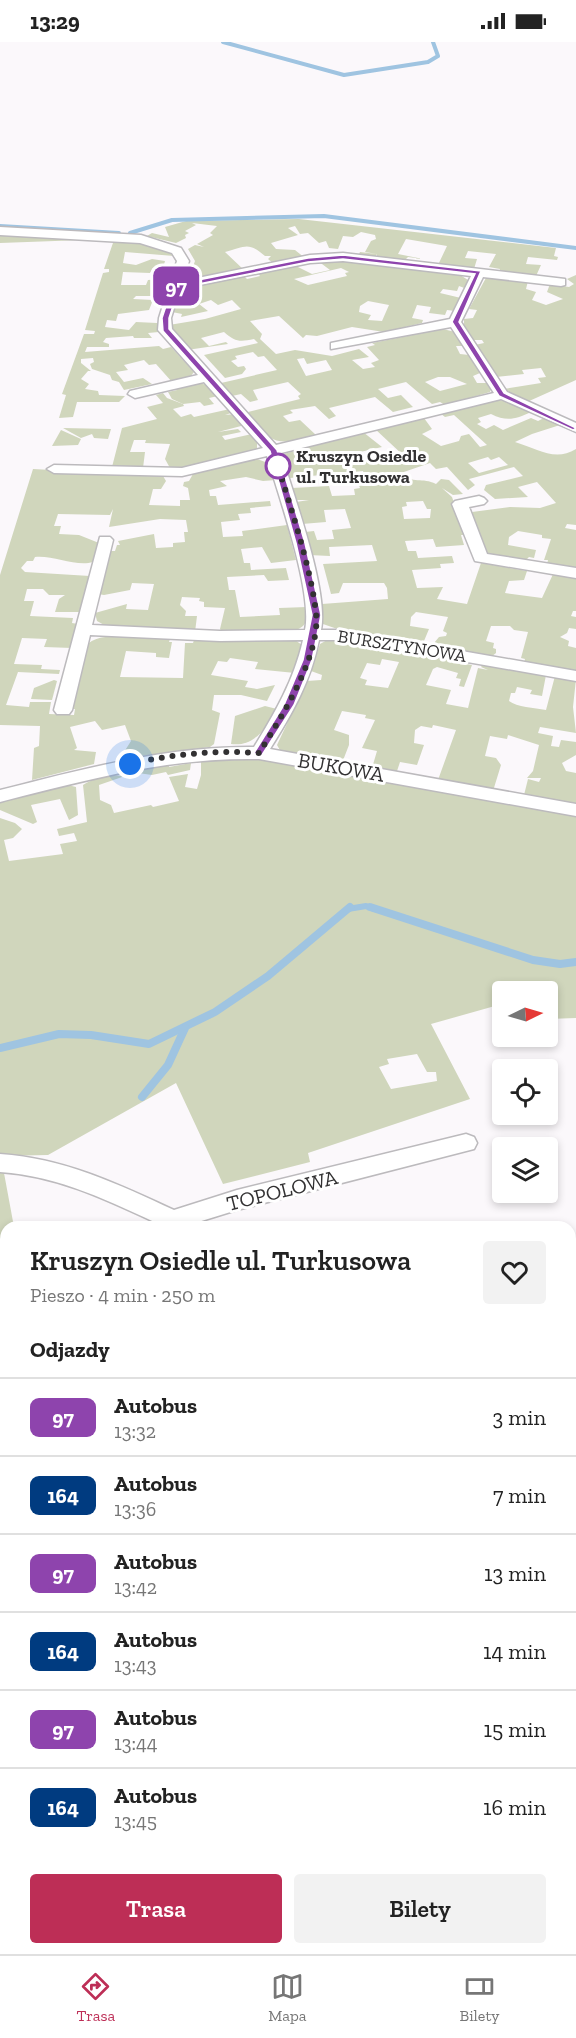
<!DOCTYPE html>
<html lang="pl">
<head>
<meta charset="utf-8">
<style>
	body { margin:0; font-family:"Zilla Slab",serif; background:#f2f2f2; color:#222; height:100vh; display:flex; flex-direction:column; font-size:22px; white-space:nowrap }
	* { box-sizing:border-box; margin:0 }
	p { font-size:20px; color:#767676 }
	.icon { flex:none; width:33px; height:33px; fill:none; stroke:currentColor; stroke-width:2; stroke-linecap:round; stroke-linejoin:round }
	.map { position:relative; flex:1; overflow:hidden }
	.sheet { position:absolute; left:0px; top:1179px; width:576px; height:734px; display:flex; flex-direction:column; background:#fff; border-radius:18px 18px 0 0; box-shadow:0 3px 9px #0003 }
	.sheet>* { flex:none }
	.badge { padding:0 12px; border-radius:9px; font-size:21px; line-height:39px }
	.needle { width:39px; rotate:85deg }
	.controls { position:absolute; left:492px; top:939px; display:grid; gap:12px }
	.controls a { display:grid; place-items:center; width:66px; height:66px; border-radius:6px; background:#fff; box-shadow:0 3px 9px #0003; font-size:30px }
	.you { position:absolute; width:30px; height:30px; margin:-15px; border:4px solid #fff; border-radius:50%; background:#1a73e8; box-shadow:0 0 0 9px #1a73e833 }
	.map>.badge { position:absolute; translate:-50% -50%; box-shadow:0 0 0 3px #fff }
	h2 { padding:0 30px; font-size:22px; line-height:54px }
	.round { display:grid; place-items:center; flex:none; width:63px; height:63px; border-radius:6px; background:#f2f2f2 }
	.summary { display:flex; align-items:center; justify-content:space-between; height:102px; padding:0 30px }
	h1 { font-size:28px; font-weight:600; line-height:45px }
	.action { display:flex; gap:12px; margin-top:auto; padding:12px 30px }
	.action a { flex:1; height:69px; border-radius:6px; background:#bd2e56; color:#fff; font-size:24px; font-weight:600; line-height:69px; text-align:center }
	.action a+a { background:#f2f2f2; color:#222 }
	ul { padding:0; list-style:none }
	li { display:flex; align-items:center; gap:18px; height:78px; padding:0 30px; border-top:2px solid #e0e0e0 }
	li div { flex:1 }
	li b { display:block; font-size:22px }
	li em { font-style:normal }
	li .badge { min-width:66px; font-weight:700; text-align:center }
	.status { display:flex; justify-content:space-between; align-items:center; height:42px; padding:0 30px; background:#fff; direction:ltr }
	.status svg { height:16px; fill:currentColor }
	.menu { display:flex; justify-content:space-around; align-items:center; height:84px; border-top:2px solid #e0e0e0; background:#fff; font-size:16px; color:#767676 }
	.menu a { display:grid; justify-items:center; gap:3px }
	.menu .active { color:#bd2e56 }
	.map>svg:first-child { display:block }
	.green { fill:#d0d6bc; fill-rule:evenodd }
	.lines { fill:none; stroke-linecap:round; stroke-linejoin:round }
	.stream-far2 { stroke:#9fc4e1; stroke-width:4 }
	.stream-far1 { stroke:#9fc4e1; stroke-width:6 }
	.stream { stroke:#9fc4e1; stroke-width:8 }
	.minor-casing { stroke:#bcbabd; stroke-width:3 }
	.minor { fill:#fff; fill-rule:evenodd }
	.line { fill:#8e44ad; stroke:#fff; stroke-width:1.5 }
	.walk { stroke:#323132; stroke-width:6; stroke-dasharray:0 10.8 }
	.stop-dot { fill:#fff; stroke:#8e44ad; stroke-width:3 }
	.labels { text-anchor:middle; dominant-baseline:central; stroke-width:6; stroke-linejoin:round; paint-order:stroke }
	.far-stop-label { font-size:18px; font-weight:bold; fill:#323132; stroke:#fff; text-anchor:start }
	.far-street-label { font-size:18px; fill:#323132; stroke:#fff }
	.street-label { font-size:21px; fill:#323132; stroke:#fff }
</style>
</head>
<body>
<div class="status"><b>13:29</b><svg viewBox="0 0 49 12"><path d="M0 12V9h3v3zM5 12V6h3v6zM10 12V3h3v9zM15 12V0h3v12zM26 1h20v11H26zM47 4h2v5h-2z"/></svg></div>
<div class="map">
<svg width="576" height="1912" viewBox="0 0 576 1912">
	<rect width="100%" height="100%" fill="#fbf8fb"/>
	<g class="green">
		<path d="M299,177L556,206L554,214L558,215L557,218L528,215L526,222L541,223L536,234L499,230L500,227L489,225L496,212L468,209L465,216L477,217L474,227L438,223L447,204L406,197L398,212L423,217L408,215L404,219L377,216V212L375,216L358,214L360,210L377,212L365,210L371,199L376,197L375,193L361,190L353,195L343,194L338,207L329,206L326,199L319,201L308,191L300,192L295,184L288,186L298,193L271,201L276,207L295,208L305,216L274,222L268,217L271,214H265C248,199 245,205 225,210L244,228L194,237L195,234L190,233L195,219L188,207L195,203L204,205L197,202L213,193L210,191L217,184L192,181L196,183L185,189L189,191L185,193L186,196L176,201L147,194L152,191L169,195L165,185L186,179Z"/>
		<polygon points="0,192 110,197 0,201"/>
		<polygon points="114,198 161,205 174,214 125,210 123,221 136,223 152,217 165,219 163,226 153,226 150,231 123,230 121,243 146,243 148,238 160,237 160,239 170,240 165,255 156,254 158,247 154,247 152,254 136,254 133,257 153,258 149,268 118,272 116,279 107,278 105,285 129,288 136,280 157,281 159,290 148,291 152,296 134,296 133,294 106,296 103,300 109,302 109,305 87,305 85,310 159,304 163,307 171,305 194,330 190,335 172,340 156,322 149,323 144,318 124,323 128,328 116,330 124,340 143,336 152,342 124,348 119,340 112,338 110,333 92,327 90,322 94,320 93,316 81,317 81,321 91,329 88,329 81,337 89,342 85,347 98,349 99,353 125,354 119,360 77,360 73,375 59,376 66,353 62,352 84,292 94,292 95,289 85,288 103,231 109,230 109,227 104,227"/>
		<path d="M337,218L457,231L468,238L467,247L459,244L457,249L443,247L440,251L461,256L455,269L447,268L445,273L429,271L431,265L417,263L412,276L423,278L422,281L384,290L352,285L317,294L306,293L303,296L279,274L250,279L262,292L260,297L276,312L295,308L332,314L359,307L369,315L352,318L363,327L375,325L371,321L379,318L367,305L375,303L372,301L443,287L455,290L463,304H456L460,312L469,313L480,331L473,334L477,341H487L491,347L490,350L445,363L440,360L432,362L406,340L378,347L388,356L401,353L413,365L393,370L375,355L329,366L336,374L329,377L315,364L290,368L293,371L283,374L289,380L300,378L317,394C279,403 270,405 248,370L300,357L298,354L301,352L288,340L253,348L258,358L250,360L241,352L232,354L221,341L277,328L264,314L258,315L253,310L235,314L237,317L231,319L238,325L244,324L246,327L242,332L225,336L204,313L258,301L254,297C240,300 235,300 224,290L201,296L209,304L226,300L228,302L187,308L172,291L169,283L205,277L241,267L232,258L218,263L211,258L199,262L208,269L181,275L182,272L172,270L181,248L243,233L247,237L260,234L258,231L294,223L312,232L330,228L318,219ZM341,226L349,230L345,231L347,234L308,243L294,237ZM368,259L389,263L382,279L368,278L371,273L359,270L360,264ZM304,316L307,322L326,318L332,328L306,334L297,317ZM438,335H450L467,342L440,349L425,340Z"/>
		<polygon points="576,233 576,338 527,360 504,347 541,341 538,336 546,335 541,326 522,328 524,332 496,335 475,303 484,301 482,298 471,298 464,285 464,277 473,276 477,268 469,267 487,234 528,239 526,247 536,250 532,258 546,263 563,257 547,250 550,242 569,245 574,242 567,237"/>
		<polygon points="198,341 208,343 218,354 209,356 214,362 204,364 200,360 183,362 172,357 168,350 177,348 175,345"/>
		<polygon points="163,351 167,356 183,362 184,364 173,367 181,375 191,372 194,375 230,367 234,370 225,373 235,372 245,383 218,390 238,387 241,390 222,394 225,398 252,392 257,398 257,407 183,426 170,426 165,417 170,402 145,401 146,398 134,398 130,410 145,410 143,426 112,425 122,386 157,377 147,365 163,361 156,353"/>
		<path d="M496,358L509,359L531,370C516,377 507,380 491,372L478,376L481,380L477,382L486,387L494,383L503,388L531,376L538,379L544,376L560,383L532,392L515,400C538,407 555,420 576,407V483L567,482L565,486L576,488V527L547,522L548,518H544L551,497L542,496V493L518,489L509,495L508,503L536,508L534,516L529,515L525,519L487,511L472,470L510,465L540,466L556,461L537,440L518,445L528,455L495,457L484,448L486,443L523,434L514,425L469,437L475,443L468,448L447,425L436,427L430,421L398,432C414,442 422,435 436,442L441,437L449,438L463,452L453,453L442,446L452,455L465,493H461L464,503L436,505L433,497L405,499L408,509H416L418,516L452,514L454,521L440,522L441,526L412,528L417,546L443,545L437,557L467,562L481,521L527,529L524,538L509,539L505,551L542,556L554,530L576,534V569H573L571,574L576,575V587L569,586L567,591L560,595L569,599L568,604L576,606V630L524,621L525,617L521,616L528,590L514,588L510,584H491L486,599L494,601L493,606L496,607V611L491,615L447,608L448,603L434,601L439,595L446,594L447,591L443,589L448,575L416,570L411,575L410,584L429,587L424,599L412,597L407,600L346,590L323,582L322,562L388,557L387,546L384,541H343L339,551L331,552L323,522L377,519L372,503L329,505L330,514L309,513L305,490L314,489L317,498L334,497L332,488L351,486L345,467L324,468L326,480L302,482L296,460L309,458H296L292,446L329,444L332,454L355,453L354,447L360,446L358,441L366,440L363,429L290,436L280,413L363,390L382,405L360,410L370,420L393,415L395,417L391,419L396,423L415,419V414H404L375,387L424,376L432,387L422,392L441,404L459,399L461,394L469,392L480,405L487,403L454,373L445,375L441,372ZM488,415L491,418L499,415L508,423L479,431L468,421ZM423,459L427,467H431L430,476L404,477L402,465L407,464L406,460Z"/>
		<polygon points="63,386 111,387 108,397 94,396 92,392 81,396"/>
		<polygon points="61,388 81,397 78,403 52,404"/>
		<path d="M257,417L268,421L276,438L263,439L246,435L220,439L227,444L209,448L210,454H216L218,463L270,459L271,464L250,466L251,471L238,472L240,478L221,480L223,495L243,494L242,489L287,483L296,518L271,521L262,505L241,507L244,521H250L251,528L286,526L289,538L268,539L264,533L227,535L229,548H235L240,575L280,573L279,566L307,565C307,576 308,584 296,588L222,590L220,587L225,566L204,565V560L199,559L200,556L182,555L180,563L186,569L185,574H197L195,590L160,589V585L157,589L106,584L97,579L95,571L127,562L126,567L148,568L154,542L132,541L130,548L104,553L98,552L109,509H115L117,503H120L118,499L154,492L156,506L173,505V501L185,500L184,490H188L186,478L160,477L109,485L113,467L110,473L58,472L54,484H61L59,492L79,493L99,501L93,520C76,525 53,513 35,515L33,519H27L21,526L25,530L90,534L81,570H55L59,557L65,553H49L43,547H27L24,559H34L30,574L73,576L72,581L78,582L72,606L44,605L47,597L22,596L14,622L42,623L41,627L60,628L59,632L18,630L6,663L29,665L30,660H51L49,672L74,673L75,667H70L86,604C98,587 150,596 170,597L169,600H172L169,616L156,615V611L126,609L120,635L183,636L185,601H193L194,598H295L302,603L295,631L255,627L258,620L230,616L227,620L218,619L211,633L248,639L245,645L257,647L275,643L267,659L241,653H214L212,668L220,671L214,702L210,705L135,715L124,710L131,699L125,683L102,688L95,679L70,685L77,706L74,708L96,710L94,722L32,738L34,706L39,704L40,684L0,683V533L33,427L163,434L166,439L161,447H153L149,463L180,464V458H190L188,446L183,444L184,440L189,439L193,432Z"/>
		<path d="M329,597L374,602L373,607L413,613L414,609L460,618V621L472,623L464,645L459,644L461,637L456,636L458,631L437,625L433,627L426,643L451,648L446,662L468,666L478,626L488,628L481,625L484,621L546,633L542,654L530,652L532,648L517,645L515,651H511L509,659C517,665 534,666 546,668L555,634L576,637L573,665L576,691L540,685L538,691L553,694L551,704L559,705L561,698L576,700V713L562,721L566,729L576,731V764L524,753L528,737L539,740L541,736H527L533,729L539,703L508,693L507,697L490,694L485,714L496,716L501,723L493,749L438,738L456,688L433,683L432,686L421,684L415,688L414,701L424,703L417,723L400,720L396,732L372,726L377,709L362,706L375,678L365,676L366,673L342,669L334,688L349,693V703L342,721L281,710L277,703L307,639L321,638L322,633L311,629L320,602ZM382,617L399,620L388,646L365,643L367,638L360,636L367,621L380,623Z"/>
		<polygon points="54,638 57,639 52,658 31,657 34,646"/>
		<path d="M265,664L277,667C267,686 254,705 231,702L235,674Z"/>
		<path d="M243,713L576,774V976L548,977V950H502V962L431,982L470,1057L308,1111L310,1120L223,1142L176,1041L48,1113L0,1114V776L15,781L22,787L13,796L4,798L9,819L63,812L60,802L77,799L74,791L59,794L57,787L87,780L83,743C95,735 111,732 125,734L99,743L100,758L111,763L114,771L151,763L153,765L179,759L169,735L188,732L185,745L197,747L201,733V719ZM417,1012L427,1030H436L437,1039L391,1047L379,1025L389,1022L387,1017Z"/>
		<polygon points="169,719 169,725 191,721 190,728 168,733 166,730 152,733 138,731 143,730 144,725"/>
		<polygon points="64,742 76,745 78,773 69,778 60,757 31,763 37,780 33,782 0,768 0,759"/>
		<polygon points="0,1131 4,1131 14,1185 6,1185 6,1816 0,1817"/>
	</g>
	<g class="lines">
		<g class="stream-far2">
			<polyline points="223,0 344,33 428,20 438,14 433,0"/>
			<polyline points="0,184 119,191"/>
			<polyline points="130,191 172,178 324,174 576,206"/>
		</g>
		<polyline class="stream-far1" points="348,867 366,864 374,867"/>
		<g class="stream">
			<polyline points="370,865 533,918 560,922 576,920"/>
			<polyline points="0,1006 59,992 91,993 149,1002 215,970 268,934 350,865"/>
			<polyline points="142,1055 168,1023 185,986"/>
		</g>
		<defs>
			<g id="minor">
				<path d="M0,185L141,193L181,206L189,219L183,239L310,213L343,211L565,237V243L561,244L483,235L461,280L507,350L576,381V390L501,357L281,411C293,452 329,549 321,588H342L576,629V639L342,598H319C311,639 292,672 270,707L576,762V774L259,717C170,715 86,738 0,760V748C84,727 166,704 254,705C275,671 294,638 303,598L220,599L90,593L72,668L69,672H57L54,668L100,495H110L113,498L92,583L220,589L305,588C313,550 279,455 267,414L182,434L54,431L47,427L54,423L182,426L263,406L204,340L135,356L128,352L130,349L198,333L158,288L159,276L177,219L172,211L140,201L0,193ZM343,219L471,234L450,277L331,301V307L451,285L494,351L276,403L172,287L171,276L180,247L310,221Z"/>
				<polygon points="479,454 484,456 487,459 484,462 469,465 487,512 576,526 576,536 475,519 452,462 455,459"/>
				<path d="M466,1092L474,1095L477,1101L474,1107L237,1168L182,1185H165C111,1160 60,1134 0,1130V1112C63,1116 118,1142 174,1168L237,1148Z"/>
				<polygon points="6,1809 6,1841 0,1843 0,1811"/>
				<polygon points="200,1906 233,1906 235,1912 202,1912"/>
			</g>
		</defs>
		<use href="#minor" class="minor-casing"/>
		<use href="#minor" class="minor"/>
	</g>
	<polygon class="line" points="343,213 481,229 459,280 504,351 576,386 573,388 499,354 452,280 475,232 343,217 308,220 179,246 169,276 169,287 277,408 305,501 321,573 312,618 294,663 262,713 259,714 254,711 284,663 303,618 312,573 296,501 270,409 163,289 162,276 173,243 308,216"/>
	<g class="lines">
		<path class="walk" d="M130,722C172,712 216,708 259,711C281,676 321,613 316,571C311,526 291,467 278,424"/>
	</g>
	<circle class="stop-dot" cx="278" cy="424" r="12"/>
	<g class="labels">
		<g class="far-stop-label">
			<text x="296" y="414">Kruszyn Osiedle<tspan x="296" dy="21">ul. Turkusowa</tspan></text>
		</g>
		<g class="far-street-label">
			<text transform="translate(402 604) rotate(9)">BURSZTYNOWA</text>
		</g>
		<g class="street-label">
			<text transform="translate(341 725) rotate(10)">BUKOWA</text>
			<text transform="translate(282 1148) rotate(-14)">TOPOLOWA</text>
		</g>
	</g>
</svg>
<div class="controls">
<a><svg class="needle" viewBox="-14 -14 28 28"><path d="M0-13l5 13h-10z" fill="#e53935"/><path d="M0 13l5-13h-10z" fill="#767676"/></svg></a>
<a><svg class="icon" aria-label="locate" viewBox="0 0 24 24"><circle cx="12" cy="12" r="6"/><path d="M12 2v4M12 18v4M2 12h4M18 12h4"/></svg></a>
<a><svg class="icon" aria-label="layers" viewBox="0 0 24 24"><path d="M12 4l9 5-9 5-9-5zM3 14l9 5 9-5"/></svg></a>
</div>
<div class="you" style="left:130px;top:722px"></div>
<b class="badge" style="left:176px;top:244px;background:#8e44ad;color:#fff">97</b>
<section class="sheet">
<div class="summary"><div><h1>Kruszyn Osiedle ul. Turkusowa</h1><p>Pieszo · 4 min · 250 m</p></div><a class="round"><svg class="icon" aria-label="heart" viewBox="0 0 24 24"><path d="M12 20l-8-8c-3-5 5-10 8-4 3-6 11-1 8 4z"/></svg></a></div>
<h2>Odjazdy</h2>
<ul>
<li><span class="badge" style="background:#8e44ad;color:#fff">97</span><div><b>Autobus</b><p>13:32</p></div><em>3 min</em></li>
<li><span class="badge" style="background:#003b80;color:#fff">164</span><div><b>Autobus</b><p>13:36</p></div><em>7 min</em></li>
<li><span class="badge" style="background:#8e44ad;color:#fff">97</span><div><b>Autobus</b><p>13:42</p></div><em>13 min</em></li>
<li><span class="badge" style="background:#003b80;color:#fff">164</span><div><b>Autobus</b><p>13:43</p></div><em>14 min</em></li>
<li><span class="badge" style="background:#8e44ad;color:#fff">97</span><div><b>Autobus</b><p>13:44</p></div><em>15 min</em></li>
<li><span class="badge" style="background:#003b80;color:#fff">164</span><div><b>Autobus</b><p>13:45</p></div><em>16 min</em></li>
</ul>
<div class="action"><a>Trasa</a><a>Bilety</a></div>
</section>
</div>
<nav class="menu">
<a class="active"><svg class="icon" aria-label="directions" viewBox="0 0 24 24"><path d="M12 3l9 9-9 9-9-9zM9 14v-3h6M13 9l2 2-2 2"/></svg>Trasa</a>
<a><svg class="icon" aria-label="map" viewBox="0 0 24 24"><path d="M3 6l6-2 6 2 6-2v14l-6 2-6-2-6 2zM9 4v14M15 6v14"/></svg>Mapa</a>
<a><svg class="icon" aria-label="tickets" viewBox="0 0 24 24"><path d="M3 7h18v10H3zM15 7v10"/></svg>Bilety</a>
</nav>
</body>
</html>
